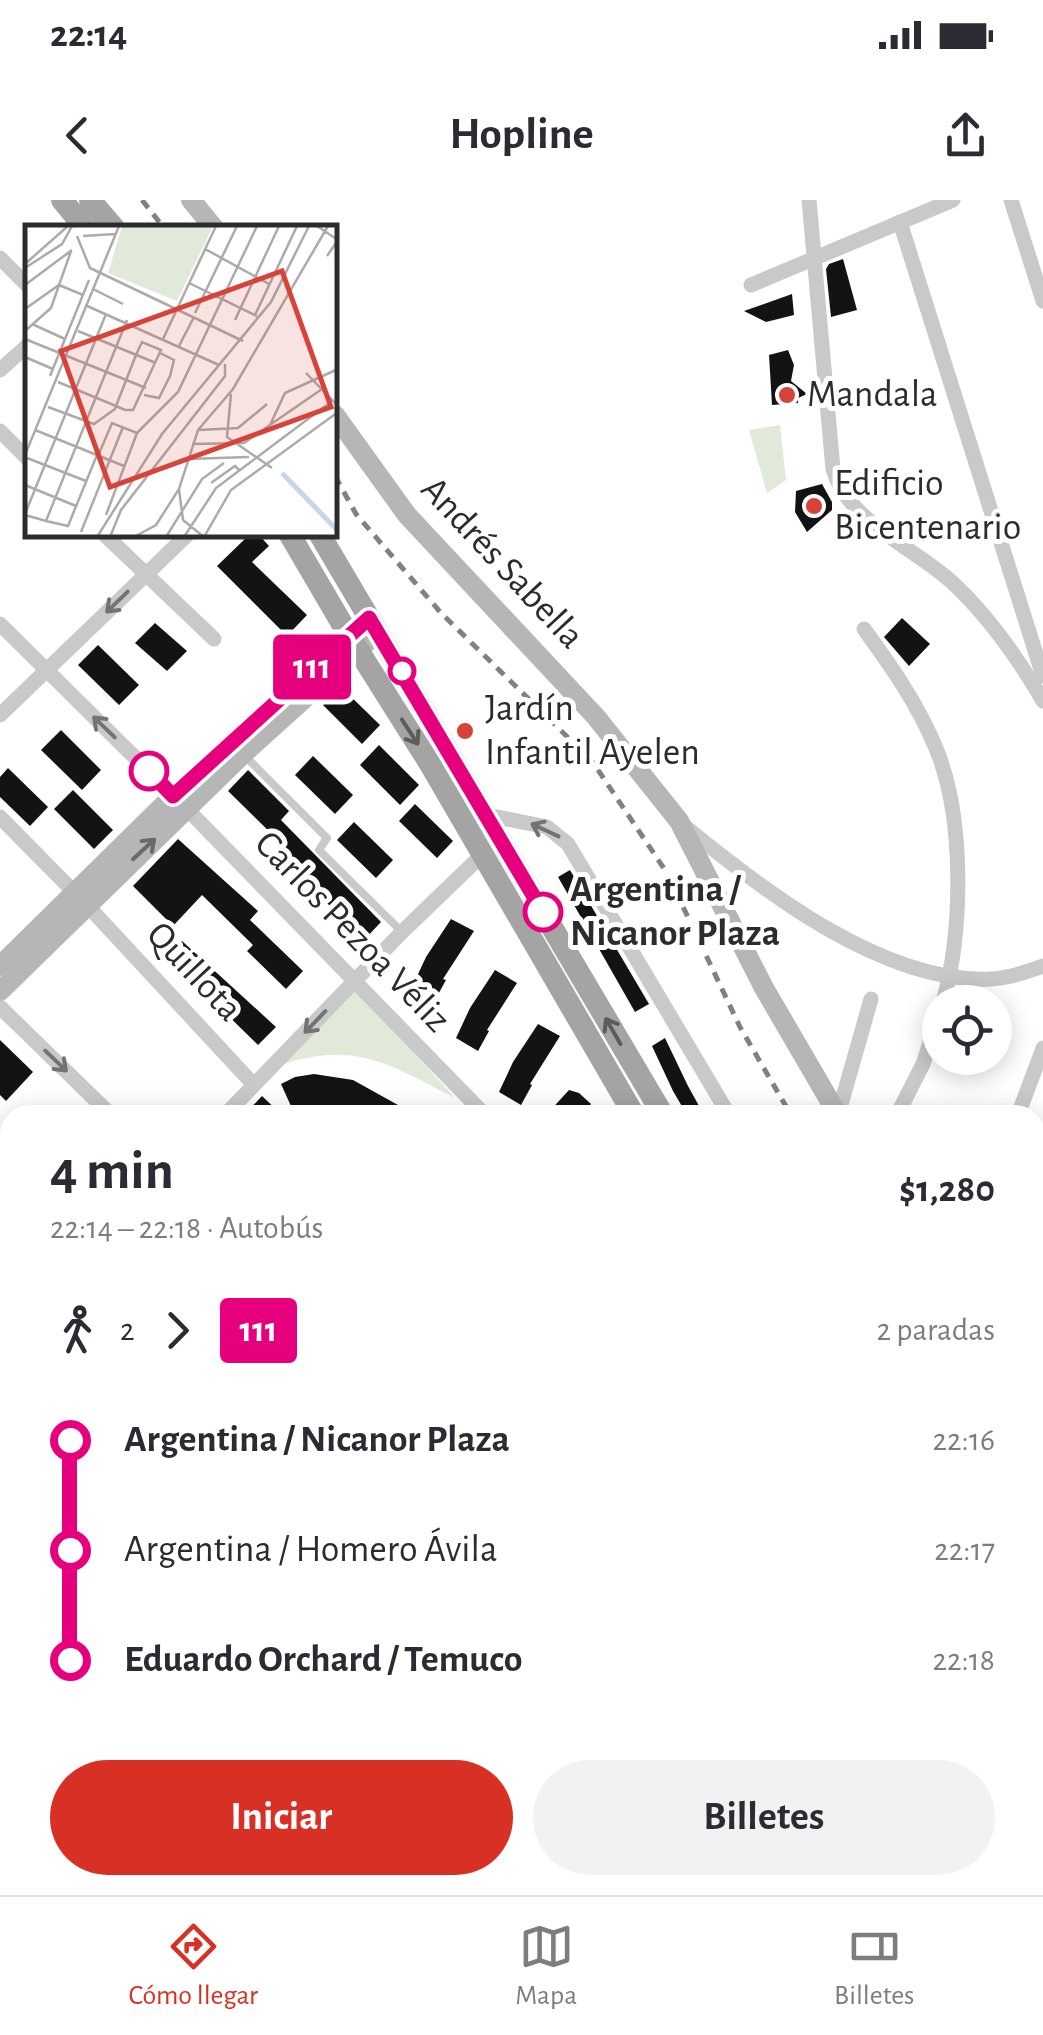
<!DOCTYPE html>
<html lang="es">
<head>
<meta charset="utf-8">
<style>
	body { margin:0; font-family:"Alegreya Sans",sans-serif; background:#f2f2f3; color:#2b2b33; height:100vh; display:flex; flex-direction:column; font-size:38px; white-space:nowrap }
	* { box-sizing:border-box; margin:0 }
	p { font-size:32px; color:#7c7c81 }
	.icon { flex:none; width:55px; height:55px; fill:none; stroke:currentColor; stroke-width:2; stroke-linecap:round; stroke-linejoin:round }
	.map { position:relative; flex:1; overflow:hidden }
	.sheet { position:absolute; left:0px; top:905px; width:1045px; height:790px; display:flex; flex-direction:column; background:#fff; border-radius:30px 30px 0 0; box-shadow:0 5px 25px #0003 }
	.sheet>* { flex:none }
	.badge { padding:0 20px; border-radius:8px; font-size:35px; line-height:65px }
	.controls { position:absolute; left:922px; top:785px; display:grid; gap:20px }
	.controls a { display:grid; place-items:center; width:90px; height:90px; border-radius:50%; background:#fff; box-shadow:0 5px 25px #0003; font-size:50px }
	.map>.badge { position:absolute; translate:-50% -50%; box-shadow:0 0 0 5px #fff }
	.legs { display:flex; align-items:center; gap:15px; height:110px; padding:0 50px; font-size:32px }
	.legs p { margin-inline-start:auto }
	.head { display:flex; align-items:center; justify-content:space-between; height:170px; padding:0 50px }
	h1 { font-size:55px; font-weight:700; line-height:75px }
	.cta { display:flex; gap:20px; margin-top:auto; padding:20px 50px }
	.cta a { flex:1; height:115px; border-radius:60px; background:#d93025; color:#fff; font-size:40px; font-weight:700; line-height:115px; text-align:center }
	.cta a+a { background:#f2f2f3; color:#2b2b33 }
	ul { padding:0 50px; list-style:none }
	li { display:flex; align-items:center; gap:35px; height:110px; font-size:38px }
	li i { display:grid; place-items:center; width:15px; height:100%; margin:0 12px; background:currentColor }
	li i::after { content:''; width:25px; height:25px; margin:-12px; border:8px solid; border-radius:50%; background:#fff }
	li p { margin-inline-start:auto }
	li:first-child i { background:linear-gradient(#0000 50%,currentColor 0) }
	li:last-child i { background:linear-gradient(currentColor 50%,#0000 0) }
	.status { display:flex; justify-content:space-between; align-items:center; height:70px; padding:0 50px; background:#fff; direction:ltr }
	.status svg { height:28px; fill:currentColor }
	header { display:flex; justify-content:space-between; align-items:center; height:130px; padding:0 50px; background:#fff; font-size:45px; font-weight:700 }
	.menu { display:flex; justify-content:space-around; align-items:center; height:140px; border-top:2px solid #e1e1e2; background:#fff; font-size:28px; color:#7c7c81 }
	.menu a { display:grid; justify-items:center; gap:5px }
	.menu .selected { color:#d93025 }
	.map>svg:first-child { display:block }
	.green { fill:#e0e9da }
	.building { fill:#131313 }
	.lines { fill:none; stroke-linecap:round; stroke-linejoin:round }
	.service { stroke:#c9c9c9; stroke-width:8 }
	.minor { stroke:#c9c9c9; stroke-width:15 }
	.secondary { stroke:#b6b6b6; stroke-width:20 }
	.primary { stroke:#a4a4a4; stroke-width:22 }
	.rail { stroke:#818181; stroke-width:5; stroke-dasharray:10 8; stroke-linecap:butt }
	.oneway { stroke:#737373 }
	.oneway2 { stroke:#5c5c5c }
	.oneway3 { stroke:#6a6a6a }
	.line-1-casing { stroke:#fff; stroke-width:22 }
	.line-1 { stroke:#e6007e; stroke-width:15 }
	.poi-dot { fill:#d74339; stroke:#fff; stroke-width:4 }
	.stop-1-dot { fill:#fff; stroke:#e6007e; stroke-width:5 }
	.labels { text-anchor:middle; dominant-baseline:central; stroke-width:10; stroke-linejoin:round; paint-order:stroke }
	.poi-label { font-size:38px; fill:#2c2c2c; stroke:#fff; text-anchor:start }
	.street-label { font-size:38px; fill:#2c2c2c; stroke:#fff }
	.stop-label { font-size:38px; font-weight:bold; fill:#2c2c2c; stroke:#fff; text-anchor:start }
	.inset-river { fill:none; stroke:#c7d7e8; stroke-width:5 }
	.inset-road { fill:none; stroke:#ababab; stroke-width:2.5 }
	.view { fill:#d74339; fill-opacity:0.15; stroke:#d74339; stroke-width:5 }
	.inset-edge { fill:none; stroke:#2c2c2c; stroke-width:5 }
</style>
</head>
<body>
<div class="status"><b>22:14</b><svg viewBox="0 0 49 12"><path d="M0 12V9h3v3zM5 12V6h3v6zM10 12V3h3v9zM15 12V0h3v12zM26 1h20v11H26zM47 4h2v5h-2z"/></svg></div>
<header><svg class="icon" aria-label="back" viewBox="0 0 24 24"><path d="M15 5l-7 7 7 7"/></svg>Hopline<svg class="icon" aria-label="share" viewBox="0 0 24 24"><path d="M12 15V3M7 8l5-5 5 5M5 13v7h14v-7"/></svg></header>
<div class="map">
<svg width="1043" height="1695" viewBox="0 0 1043 1695">
	<rect width="100%" height="100%" fill="#fff"/>
	<g class="green">
		<polygon points="780,225 786,280 767,293 749,230"/>
		<path d="M345,791H358L455,898C387,863 353,839 275,867Z"/>
	</g>
	<g class="building">
		<polygon points="843,59 857,110 831,117 826,69 829,64"/>
		<polygon points="792,94 794,115 766,122 744,111"/>
		<polygon points="788,150 794,165 791,181 807,194 798,198 798,203 772,205 769,155"/>
		<polygon points="822,284 832,302 832,310 807,332 795,312 796,291"/>
		<polygon points="249,335 259,335 269,346 252,362 307,415 287,436 217,366"/>
		<polygon points="902,418 930,444 909,466 884,437"/>
		<polygon points="155,423 187,451 167,471 135,443"/>
		<polygon points="98,445 139,485 119,505 78,465"/>
		<polygon points="341,487 380,525 362,544 323,505"/>
		<polygon points="61,530 101,570 82,590 41,550"/>
		<polygon points="379,545 419,585 400,605 360,565"/>
		<polygon points="313,556 353,595 335,614 295,575"/>
		<polygon points="8,568 48,607 30,626 0,597 0,577"/>
		<polygon points="248,570 289,611 281,620 381,722 364,740 274,650 281,643 228,591"/>
		<polygon points="73,590 113,630 94,649 54,609"/>
		<polygon points="415,604 453,641 437,658 399,621"/>
		<polygon points="354,622 393,660 376,678 337,640"/>
		<polygon points="178,639 258,711 250,720 303,771 286,789 247,751 253,745 202,695 173,726 133,686"/>
		<polygon points="570,670 649,804 635,812 558,677"/>
		<polygon points="451,719 474,731 443,779 446,780 435,800 412,787 426,757"/>
		<polygon points="182,741 276,827 258,845 208,796 204,801 163,760"/>
		<polygon points="495,770 517,783 487,830 489,831 478,851 456,838 470,808"/>
		<polygon points="538,824 560,836 530,884 532,885 521,905 499,892 513,862"/>
		<polygon points="665,838 688,886 704,915 687,915 673,891 652,846"/>
		<polygon points="0,840 33,872 6,901 0,895"/>
		<polygon points="314,874 353,880 416,915 334,915 311,911 295,915 281,884 295,877"/>
		<polygon points="569,890 579,893 591,904 582,915 546,915"/>
		<polygon points="262,896 282,915 244,915"/>
	</g>
	<g class="lines">
		<g class="service">
			<polyline points="246,557 327,638 319,650 402,732"/>
			<polyline points="0,1335 10,1324"/>
		</g>
		<g class="minor">
			<path d="M809,0L833,269C848,323 916,348 954,384C990,418 1018,458 1043,501"/>
			<polyline points="1011,0 1043,101"/>
			<polyline points="900,22 1043,476"/>
			<polyline points="0,58 28,86"/>
			<polyline points="751,85 953,0"/>
			<polyline points="0,170 28,145"/>
			<polyline points="0,231 28,259"/>
			<polyline points="105,335 214,439"/>
			<polyline points="0,424 187,609 485,915"/>
			<path d="M864,429C891,466 917,503 935,546C965,616 963,730 943,802"/>
			<polyline points="0,515 187,335"/>
			<polyline points="487,615 547,627 568,644 729,915"/>
			<polyline points="0,617 74,692"/>
			<path d="M682,624C761,689 883,784 991,779C1008,778 1027,772 1043,766"/>
			<polyline points="86,704 254,885"/>
			<polyline points="0,807 111,915"/>
			<polyline points="225,915 402,732 483,654"/>
			<polyline points="838,915 871,799"/>
			<polyline points="897,915 923,864 940,812"/>
			<polyline points="1018,915 1043,848"/>
			<polyline points="0,984 10,993"/>
			<polyline points="0,1083 10,1093"/>
			<polyline points="0,1150 10,1139"/>
			<polyline points="0,1217 10,1226"/>
			<polyline points="1035,1343 1043,1355"/>
			<polyline points="0,1425 10,1414"/>
			<polyline points="1035,1511 1043,1504"/>
			<polyline points="1035,1642 1043,1649"/>
			<polyline points="292,1685 303,1695"/>
			<polyline points="525,1685 536,1695"/>
			<polyline points="780,1685 791,1695"/>
			<polyline points="923,1685 934,1695"/>
			<polyline points="23,1695 32,1685"/>
			<polyline points="804,1695 813,1685"/>
			<polyline points="943,1695 952,1685"/>
		</g>
		<g class="secondary">
			<polyline points="191,0 214,28"/>
			<polyline points="335,215 407,315 596,517 679,621 764,788 838,915"/>
			<polyline points="0,766 173,596 369,418"/>
			<polyline points="0,791 243,554 368,441"/>
			<polyline points="1035,1112 1043,1119"/>
			<polyline points="0,1642 10,1651"/>
			<polyline points="49,1685 60,1695"/>
		</g>
		<g class="primary">
			<polyline points="62,0 85,28"/>
			<polyline points="90,0 114,28"/>
			<polyline points="290,335 348,434 430,564 634,915"/>
			<polyline points="320,335 663,915"/>
			<polyline points="1035,1473 1043,1488"/>
			<polyline points="1035,1522 1043,1536"/>
		</g>
		<g class="rail">
			<polyline points="142,0 164,28"/>
			<polyline points="335,276 356,314 441,413 592,561 667,673 740,827 791,915"/>
			<polyline points="1035,1165 1043,1175"/>
			<polyline points="1035,1186 1043,1195"/>
		</g>
	</g>
	<defs><path id="oneway-shaft" d="M-6 0H5M1.5-3L5.5 0L1.5 3" fill="none" stroke-width="1.6" stroke-linecap="round" stroke-linejoin="round" transform="scale(2.5)"/></defs>
	<g class="oneway">
		<use href="#oneway-shaft" transform="translate(117 402) rotate(136)"/>
		<use href="#oneway-shaft" transform="translate(104 527) rotate(-136)"/>
		<use href="#oneway-shaft" transform="translate(545 630) rotate(-155)"/>
		<use href="#oneway-shaft" transform="translate(315 822) rotate(134)"/>
		<use href="#oneway-shaft" transform="translate(56 861) rotate(44)"/>
	</g>
	<g class="oneway2">
		<use href="#oneway-shaft" transform="translate(410 532) rotate(57)"/>
		<use href="#oneway-shaft" transform="translate(613 831) rotate(-120)"/>
	</g>
	<use class="oneway3" href="#oneway-shaft" transform="translate(144 649) rotate(-43)"/>
	<g class="lines">
		<defs>
			<polyline id="line-1" points="149,571 173,596 369,418 543,712"/>
		</defs>
		<use href="#line-1" class="line-1-casing"/>
		<use href="#line-1" class="line-1"/>
	</g>
	<g class="poi-dot">
		<circle cx="787" cy="195" r="10"/>
		<circle cx="814" cy="306" r="10"/>
		<circle cx="465" cy="531" r="10"/>
	</g>
	<g class="stop-1-dot">
		<circle cx="402" cy="471" r="12"/>
		<circle cx="149" cy="571" r="18"/>
		<circle cx="543" cy="712" r="18"/>
	</g>
	<g class="labels">
		<g class="poi-label">
			<text x="807" y="195">Mandala</text>
			<text x="834" y="284">Edificio<tspan x="834" dy="44">Bicentenario</tspan></text>
			<text x="485" y="509">Jardín<tspan x="485" dy="44">Infantil Ayelen</tspan></text>
		</g>
		<g class="street-label">
			<text transform="translate(502 363) rotate(47)">Andrés Sabella</text>
			<text transform="translate(352 732) rotate(46)">Carlos Pezoa Véliz</text>
			<text transform="translate(194 772) rotate(47)">Quillota</text>
		</g>
		<g class="stop-label">
			<text x="570" y="690">Argentina /<tspan x="570" dy="44">Nicanor Plaza</tspan></text>
		</g>
	</g>
	<g transform="translate(25 25)">
		<rect width="312" height="312" fill="#fff"/>
		<path d="M97,1H188L152,76L83,48Z" fill="#e0e9da"/>
		<path class="inset-river" d="M257,248L313,306"/>
		<path class="inset-road" d="M292,1L313,15L302,31M52,11L65,43L218,116M58,11L90,9M180,24L244,59M0,39L43,1M0,43L37,19L47,1M164,58L232,91M0,60L47,25M68,64L98,79M60,80L194,140M0,84L34,60L58,70M170,88L212,1M230,90L272,1M210,95L254,1M7,99L40,114M0,106L26,83L46,26M53,106L131,138M0,114L121,163M138,114L191,1M154,121L169,92M0,132L28,144M281,148L313,181M25,151L64,55M206,169L202,212L247,243M119,170L134,173L145,151L149,135L135,128M23,182L69,199L90,184L91,181L111,130L117,117L136,125L108,185H100L91,181L33,157M245,200L260,168L313,144M10,205L99,241M174,205L213,203L242,179M167,219L219,218L297,164M0,230L94,1M73,231L87,198L112,208M2,233L61,256M162,234L224,232M186,258L210,241L214,245M0,260L51,281M154,264L158,295L179,312M0,289L81,89M0,290L21,296L102,95M81,290L112,208L153,167L232,1M21,296L43,301L72,230M56,307L98,202M72,312L137,209L246,77L284,1M85,312L96,285L200,151V139M109,312L131,300L154,264L173,205L208,164L303,1M141,312L177,254L199,238M159,312L191,263L307,176M179,312L206,265L313,187"/>
		<path class="view" d="M257,46L306,182L85,262L36,126Z"/>
		<rect width="312" height="312" class="inset-edge"/>
	</g>
</svg>
<div class="controls">
<a><svg class="icon" aria-label="locate" viewBox="0 0 24 24"><circle cx="12" cy="12" r="6"/><path d="M12 2v4M12 18v4M2 12h4M18 12h4"/></svg></a>
</div>
<b class="badge" style="left:312px;top:467px;background:#e6007e;color:#fff">111</b>
<section class="sheet">
<div class="head"><div><h1>4 min</h1><p>22:14 – 22:18 · Autobús</p></div><b>$1,280</b></div>
<div class="legs"><svg class="icon" aria-label="walk" viewBox="0 0 24 24"><circle cx="13" cy="4" r="2"/><path d="M13 8l-2 6 4 7M11 14l-3 7M7 12l3-4h3l4 4"/></svg>2<svg class="icon" aria-label="forward" viewBox="0 0 24 24"><path d="M9 5l7 7-7 7"/></svg><b class="badge" style="background:#e6007e;color:#fff">111</b><p>2 paradas</p></div>
<ul>
<li><i style="color:#e6007e"></i><b>Argentina / Nicanor Plaza</b><p>22:16</p></li>
<li><i style="color:#e6007e"></i><span>Argentina / Homero Ávila</span><p>22:17</p></li>
<li><i style="color:#e6007e"></i><b>Eduardo Orchard / Temuco</b><p>22:18</p></li>
</ul>
<div class="cta"><a>Iniciar</a><a>Billetes</a></div>
</section>
</div>
<nav class="menu">
<a class="selected"><svg class="icon" aria-label="directions" viewBox="0 0 24 24"><path d="M12 3l9 9-9 9-9-9zM9 14v-3h6M13 9l2 2-2 2"/></svg>Cómo llegar</a>
<a><svg class="icon" aria-label="map" viewBox="0 0 24 24"><path d="M3 6l6-2 6 2 6-2v14l-6 2-6-2-6 2zM9 4v14M15 6v14"/></svg>Mapa</a>
<a><svg class="icon" aria-label="tickets" viewBox="0 0 24 24"><path d="M3 7h18v10H3zM15 7v10"/></svg>Billetes</a>
</nav>
</body>
</html>
